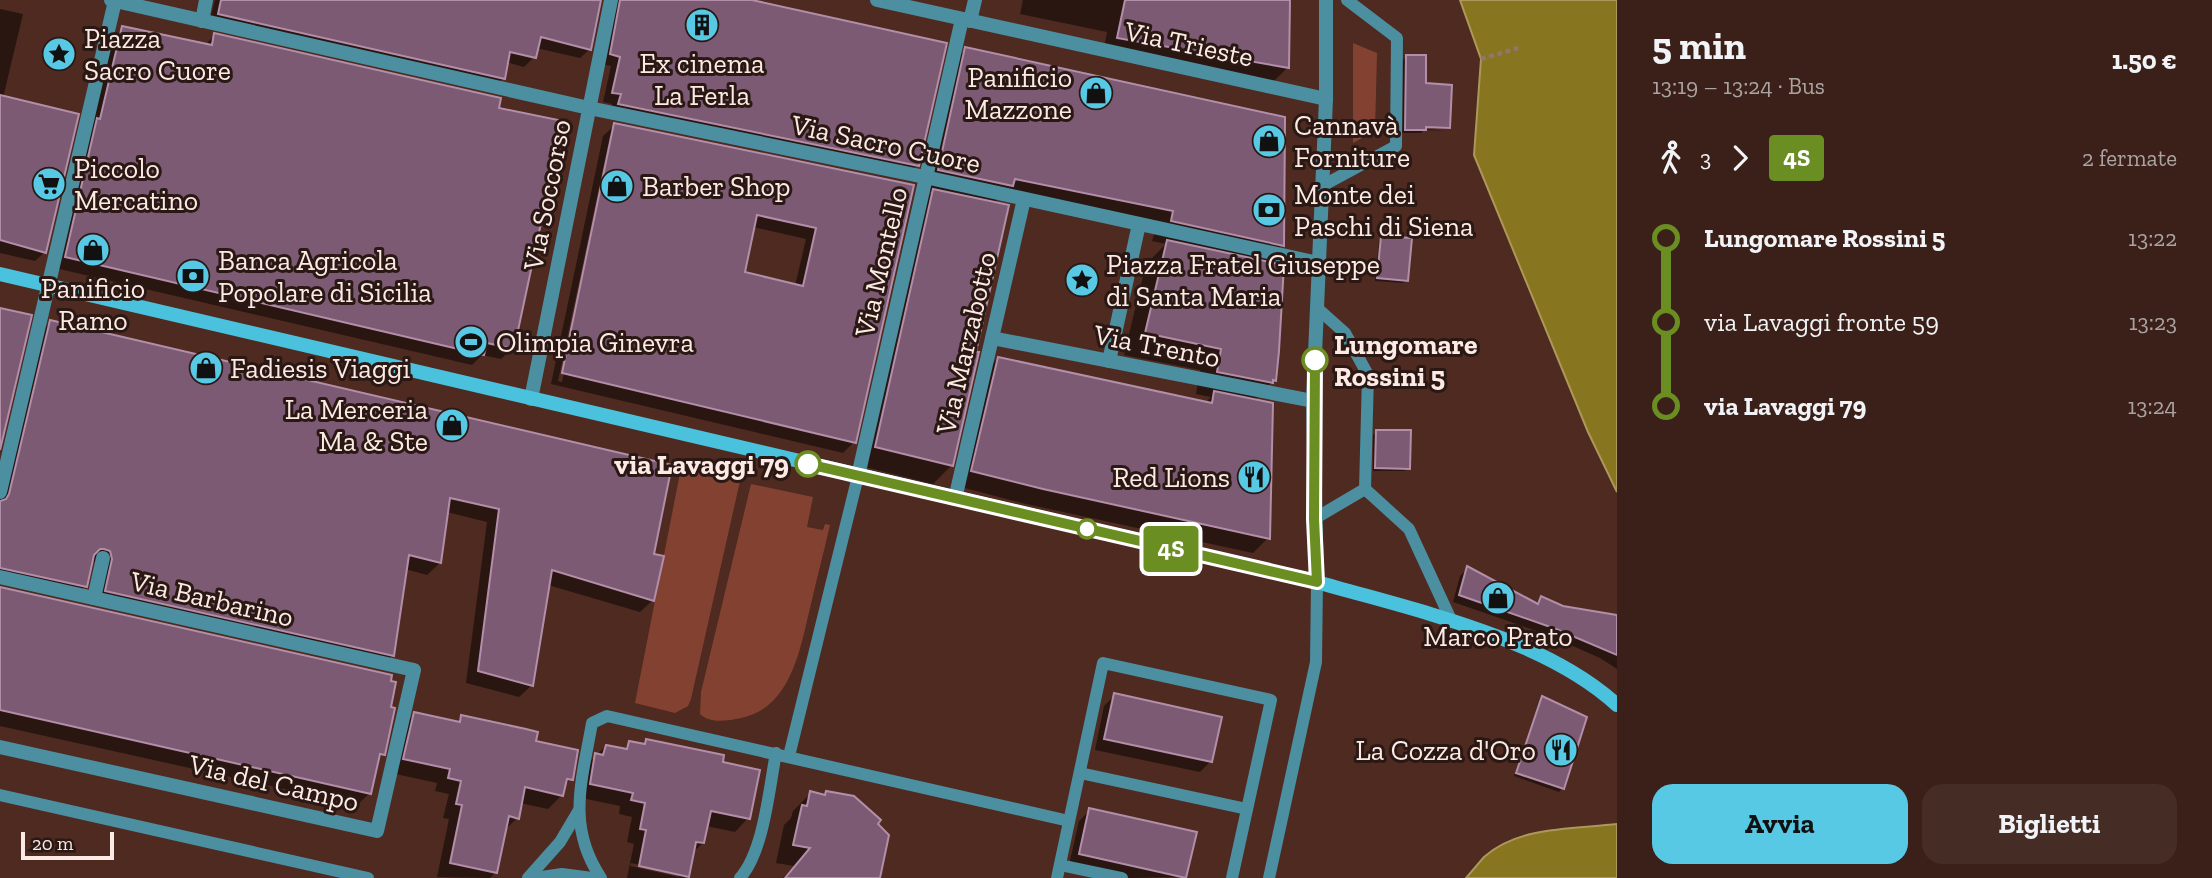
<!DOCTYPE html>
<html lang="it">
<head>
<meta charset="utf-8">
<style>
	body { margin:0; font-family:"Zilla Slab",serif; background:#452d25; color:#f1f3f6; height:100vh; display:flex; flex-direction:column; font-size:26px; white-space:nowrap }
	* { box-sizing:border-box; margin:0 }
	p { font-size:23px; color:#aba3a2 }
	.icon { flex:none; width:38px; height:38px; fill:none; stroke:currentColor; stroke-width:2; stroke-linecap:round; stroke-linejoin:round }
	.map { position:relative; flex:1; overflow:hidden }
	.sheet { display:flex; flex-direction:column; background:#3a2018; width:595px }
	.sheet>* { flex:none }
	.badge { padding:0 14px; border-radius:5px; font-size:24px; line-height:46px }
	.scale { position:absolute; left:21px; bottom:18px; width:93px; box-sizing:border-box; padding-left:7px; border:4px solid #feeae5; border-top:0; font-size:19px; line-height:24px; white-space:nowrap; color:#feeae5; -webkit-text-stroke:5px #291813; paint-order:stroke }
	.map>.badge { position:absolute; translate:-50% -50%; box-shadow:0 0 0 4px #fff }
	.legs { display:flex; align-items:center; gap:10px; height:77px; padding:0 35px; font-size:23px }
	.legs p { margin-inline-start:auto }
	.headline { display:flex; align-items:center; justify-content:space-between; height:119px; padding:0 35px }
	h1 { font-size:38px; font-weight:700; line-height:52px }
	.primary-button { display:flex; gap:14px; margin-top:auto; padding:14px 35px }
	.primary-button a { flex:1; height:80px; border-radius:21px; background:#58c9e4; color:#111; font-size:28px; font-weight:700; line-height:80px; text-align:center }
	.primary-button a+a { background:#452d25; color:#f1f3f6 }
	ul { padding:0 35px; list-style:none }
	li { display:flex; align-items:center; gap:24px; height:84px; font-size:26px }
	li i { display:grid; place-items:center; width:10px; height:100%; margin:0 9px; background:currentColor }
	li i::after { content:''; width:18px; height:18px; margin:-9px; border:5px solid; border-radius:50%; background:#3a2018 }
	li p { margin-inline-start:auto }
	li:first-child i { background:linear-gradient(#0000 50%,currentColor 0) }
	li:last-child i { background:linear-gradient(currentColor 50%,#0000 0) }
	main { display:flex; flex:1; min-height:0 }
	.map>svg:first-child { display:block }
	.green { fill:#834231 }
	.water { fill:#88751f; stroke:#ab985a; stroke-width:2 }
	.shadow { fill:#0007; fill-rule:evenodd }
	.building { fill:#7c5a73; stroke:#b38ea9; stroke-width:2; fill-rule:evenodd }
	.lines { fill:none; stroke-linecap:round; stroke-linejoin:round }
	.path { stroke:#92756d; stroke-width:4.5; stroke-dasharray:5 3.5; stroke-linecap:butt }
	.service { stroke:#4b8fa0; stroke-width:12 }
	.pedestrian { stroke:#4b8fa0; stroke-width:14 }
	.minor { stroke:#4b8fa0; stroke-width:14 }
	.tertiary { stroke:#4b8fa0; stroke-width:14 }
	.secondary { stroke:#4bc2dd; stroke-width:14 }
	.line-1-casing { stroke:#fff; stroke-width:16 }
	.line-1 { stroke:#6b8e23; stroke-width:10 }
	.stop-1-dot { fill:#fff; stroke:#6b8e23; stroke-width:3.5 }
	.labels { text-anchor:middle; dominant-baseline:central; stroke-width:6; stroke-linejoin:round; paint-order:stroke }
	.poi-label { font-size:28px; fill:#feeae5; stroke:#291813; text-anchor:start }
	.street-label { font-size:28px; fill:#feeae5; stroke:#291813 }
	.stop-label { font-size:28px; font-weight:bold; fill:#feeae5; stroke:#291813; text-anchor:start }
</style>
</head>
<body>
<main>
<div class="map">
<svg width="1617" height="878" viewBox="0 0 1617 878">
	<rect width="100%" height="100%" fill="#4e2a20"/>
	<g class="green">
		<polygon points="1353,43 1377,53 1375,131 1353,143"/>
		<polygon points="681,468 740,481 691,699 688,706 675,713 635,703"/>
		<path d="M751,484L813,497L807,527L823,530L825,524L830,525C824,551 817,578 811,604C800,648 792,711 736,719C725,721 709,723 700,714L701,692Z"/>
	</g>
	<g class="water">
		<polygon points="1460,0 1617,0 1617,492 1588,432 1474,155 1481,59"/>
		<path d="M1617,824V878H1466C1472,871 1478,864 1484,857C1518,826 1574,829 1617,824Z"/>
	</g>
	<g class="shadow">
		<polygon points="215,0 599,0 590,49 580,58 536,48 534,57 524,67 506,62 503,78 493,88 209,24"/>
		<polygon points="604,0 744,0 917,165 907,175 610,114 612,104 603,102 611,66 601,64 611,6"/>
		<polygon points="1023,0 1288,0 1288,67 1273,82 1103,53 1107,32 1020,14"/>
		<polygon points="0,9 23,14 3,98 45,252 35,261 0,253"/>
		<polygon points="123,28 205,45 215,35 497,109 512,349 501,359 482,355 472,365 55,268 112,39"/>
		<polygon points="966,49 1282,245 1264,263 1274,380 1254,401 1268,538 1253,553 1026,504 957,486 983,374 998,358 1205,403 1211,397 1196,394 1200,370 1124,355 1146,264 1166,244 1152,241 1155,231 998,199 994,204 951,466 933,484 857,465 915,209 932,192 919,189 946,69"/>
		<polygon points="1406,57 1424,57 1424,85 1450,86 1448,128 1417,125 1417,128 1445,131 1424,130 1421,133 1402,133 1403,60"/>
		<path d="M615,125L912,186L854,442L843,453L551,384L603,136ZM610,136H613L562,382L558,381ZM753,227L806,239L795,286L743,273Z"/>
		<polygon points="1382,237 1407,280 1403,283 1375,281 1379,241"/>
		<polygon points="51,322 652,556 653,600 640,612 548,585 532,685 519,697 466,683 487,522 447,512 440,563 427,575 405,569 393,655 380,667 94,603 98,564 91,560 85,586 73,598 0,582 0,498 38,334"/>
		<polygon points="1377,432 1409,468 1405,471 1373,471 1373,435"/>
		<polygon points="1467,569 1535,604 1541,598 1563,608 1617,617 1617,669 1600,658 1548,635 1453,602 1460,576"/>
		<polygon points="0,589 383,754 377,761 370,793 357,805 0,726"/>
		<polygon points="1115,695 1210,762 1200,772 1095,750 1104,706"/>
		<polygon points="1543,698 1562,788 1559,792 1514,776 1540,701"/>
		<polygon points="415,714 456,723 462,717 534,742 571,779 563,787 562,795 548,809 520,803 517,818 505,830 496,872 490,878 437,877 449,819 443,818 449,794 435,791 437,783 391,773 401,728"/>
		<path d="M646,740L721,763L748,818L735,832L706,826L703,843L692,853L685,878H627L634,844L627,842L632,817L619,814L620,806L577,797L582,769L606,746L623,750L630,743L641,745ZM631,863L679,873V877L630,866Z"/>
		<polygon points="811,793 823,796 826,793 876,824 878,878 783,878 794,866 776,863 784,825 791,818 793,811"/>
		<polygon points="1090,810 1185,877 1129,878 1069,865 1079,821"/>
	</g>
	<g class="building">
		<polygon points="221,0 601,0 591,50 541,37 536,58 510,52 505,79 218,14"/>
		<polygon points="620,0 752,0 947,43 919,166 618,104 621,94 612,93 620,57 610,54"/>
		<polygon points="1125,0 1290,0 1289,68 1117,38"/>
		<polygon points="122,26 212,45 214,33 501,98 499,108 563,121 514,349 487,343 484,355 65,257 97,118 100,119"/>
		<polygon points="965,47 1285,117 1284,246 1171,221 1173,211 1015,179 1013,186 938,170"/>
		<polygon points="1406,55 1426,55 1426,83 1452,85 1450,128 1426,127 1426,130 1405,130"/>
		<polygon points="0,95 79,114 46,253 0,240"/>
		<path d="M614,123L914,185L856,443L562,373ZM757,215L816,228L803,286L745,272Z"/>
		<polygon points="933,189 1009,205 976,352 979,352 953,466 875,447"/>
		<polygon points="1381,236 1412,238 1408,281 1377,278"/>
		<polygon points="1167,240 1284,265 1279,351 1276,381 1273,380 1273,383 1217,372 1221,349 1145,333"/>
		<polygon points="0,308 32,315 0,450"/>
		<polygon points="50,320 672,465 654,554 664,556 654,601 552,570 533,686 478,671 499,509 450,498 441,563 409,555 394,656 105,591 112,559 110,551 104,549 100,549 94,555 87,587 0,568 0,501 6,499 9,494"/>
		<polygon points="998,357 1212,403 1214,391 1273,403 1270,539 1043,489 971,471"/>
		<polygon points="1376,430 1411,430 1410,469 1375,468"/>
		<polygon points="1467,566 1538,604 1541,596 1563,606 1617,615 1617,655 1556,629 1459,595"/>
		<polygon points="0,587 392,675 391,681 396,682 391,707 395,708 385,755 380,754 371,794 0,710"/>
		<polygon points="1114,693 1222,717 1212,762 1104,739"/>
		<polygon points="1542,696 1587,717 1564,789 1516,773"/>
		<polygon points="414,712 460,722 461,715 526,729 538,732 536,741 578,750 573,780 567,779 563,796 525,787 519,819 509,816 497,873 450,863 462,805 456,804 461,781 448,778 450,769 403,759"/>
		<polygon points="646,739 724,755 723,762 760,770 750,819 711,811 704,843 696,842 689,877 639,866 646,830 640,829 645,803 631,800 633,793 590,784 595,753 603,755 606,745 627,749 629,741 645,744"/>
		<polygon points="810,791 825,795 826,791 854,796 881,820 878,824 889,835 880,878 785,878 810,848 793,845 802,805 807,806"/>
		<polygon points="1089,808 1197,832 1186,878 1079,854"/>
	</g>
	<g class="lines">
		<polyline class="path" points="1481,59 1518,48"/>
		<g class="service">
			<polyline points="1322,186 1396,146 1397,38 1347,0"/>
			<polyline points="1317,308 1345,333 1368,375 1365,489 1409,529 1452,622"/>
			<polyline points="1314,519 1365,489"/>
			<polyline points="789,756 858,476"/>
			<polyline points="1080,773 1247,809"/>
			<polyline points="0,795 368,878"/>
			<polyline points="1060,865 1122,878"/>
			<polyline points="528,878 560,842 579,810"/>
			<polyline points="535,878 562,874 592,878"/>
			<path d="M601,878C566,826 582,780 592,723L607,716L1069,821"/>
			<path d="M740,878C764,851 769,789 776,753"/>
			<polyline points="1057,878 1103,663 1271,700 1232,878"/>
			<polyline points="1269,878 1316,662 1317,582"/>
		</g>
		<polyline class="pedestrian" points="94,598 103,558"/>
		<g class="minor">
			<polyline points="111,0 589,108 925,177 1318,263"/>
			<polyline points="877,0 1326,99"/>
			<polyline points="202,21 206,0"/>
			<polyline points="970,21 975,0"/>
			<polyline points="992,338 1313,401"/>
			<polyline points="1109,361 1139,224"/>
			<polyline points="531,399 611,0"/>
			<polyline points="858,476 962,19"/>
			<polyline points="0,492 115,1"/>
			<polyline points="955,499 1024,199"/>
			<polyline points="0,577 414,670 377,831 0,747"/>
		</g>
		<polyline class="tertiary" points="1317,582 1313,401 1326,99 1326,0"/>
		<path class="secondary" d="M0,274L1317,582C1413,610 1543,637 1617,705"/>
	</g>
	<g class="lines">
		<defs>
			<polyline id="line-1" points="808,464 1317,582 1314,519 1315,360"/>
		</defs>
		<use href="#line-1" class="line-1-casing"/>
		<use href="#line-1" class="line-1"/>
	</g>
	<defs>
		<symbol id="building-disc" viewBox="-11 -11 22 22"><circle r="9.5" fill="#58c9e4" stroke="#291813"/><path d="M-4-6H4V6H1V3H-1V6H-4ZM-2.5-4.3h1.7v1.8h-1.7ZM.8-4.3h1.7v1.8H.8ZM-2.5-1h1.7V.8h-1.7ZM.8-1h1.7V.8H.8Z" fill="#111"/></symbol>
		<symbol id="sight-disc" viewBox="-11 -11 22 22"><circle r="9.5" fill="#58c9e4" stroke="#291813"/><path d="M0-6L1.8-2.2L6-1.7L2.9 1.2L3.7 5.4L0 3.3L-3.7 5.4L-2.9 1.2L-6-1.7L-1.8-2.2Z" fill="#111"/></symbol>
		<symbol id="shop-disc" viewBox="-11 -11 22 22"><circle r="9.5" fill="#58c9e4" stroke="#291813"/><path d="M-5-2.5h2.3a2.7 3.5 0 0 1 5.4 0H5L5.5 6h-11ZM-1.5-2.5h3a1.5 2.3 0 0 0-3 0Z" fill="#111"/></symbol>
		<symbol id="supermarket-disc" viewBox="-11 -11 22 22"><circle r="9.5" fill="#58c9e4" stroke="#291813"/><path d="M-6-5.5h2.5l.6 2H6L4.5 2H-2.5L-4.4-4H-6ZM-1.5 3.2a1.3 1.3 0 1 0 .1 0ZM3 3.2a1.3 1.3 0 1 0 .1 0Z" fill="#111"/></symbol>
		<symbol id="bank-disc" viewBox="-11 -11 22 22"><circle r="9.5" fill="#58c9e4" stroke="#291813"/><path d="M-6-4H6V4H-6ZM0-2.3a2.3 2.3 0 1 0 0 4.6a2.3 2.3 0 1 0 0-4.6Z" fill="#111"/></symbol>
		<symbol id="stadium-disc" viewBox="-11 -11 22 22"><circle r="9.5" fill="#58c9e4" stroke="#291813"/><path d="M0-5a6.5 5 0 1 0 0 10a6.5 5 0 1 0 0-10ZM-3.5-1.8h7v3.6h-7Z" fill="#111"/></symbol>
		<symbol id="restaurant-disc" viewBox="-11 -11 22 22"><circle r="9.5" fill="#58c9e4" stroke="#291813"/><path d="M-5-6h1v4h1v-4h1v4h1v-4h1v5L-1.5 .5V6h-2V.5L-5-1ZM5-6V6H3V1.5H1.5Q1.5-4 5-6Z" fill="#111"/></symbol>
	</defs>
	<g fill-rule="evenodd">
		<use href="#building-disc" x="683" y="6" width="38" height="38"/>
		<use href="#sight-disc" x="40" y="35" width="38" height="38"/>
		<use href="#shop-disc" x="1077" y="74" width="38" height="38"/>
		<use href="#shop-disc" x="1250" y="122" width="38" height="38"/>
		<use href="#supermarket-disc" x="30" y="165" width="38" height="38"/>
		<use href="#shop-disc" x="598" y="167" width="38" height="38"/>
		<use href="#bank-disc" x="1250" y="191" width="38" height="38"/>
		<use href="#shop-disc" x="74" y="231" width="38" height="38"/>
		<use href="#bank-disc" x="174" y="257" width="38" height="38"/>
		<use href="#sight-disc" x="1063" y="261" width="38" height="38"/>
		<use href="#stadium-disc" x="452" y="323" width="38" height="38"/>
		<use href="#shop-disc" x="187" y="349" width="38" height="38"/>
		<use href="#shop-disc" x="433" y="406" width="38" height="38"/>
		<use href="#restaurant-disc" x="1235" y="458" width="38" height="38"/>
		<use href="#shop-disc" x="1479" y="579" width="38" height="38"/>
		<use href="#restaurant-disc" x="1542" y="731" width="38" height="38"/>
	</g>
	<g class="stop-1-dot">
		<circle cx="1315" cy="360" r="12"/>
		<circle cx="808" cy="464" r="12"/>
		<circle cx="1087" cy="529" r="9"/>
	</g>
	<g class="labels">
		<g class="poi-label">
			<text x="84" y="38">Piazza<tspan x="84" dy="32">Sacro Cuore</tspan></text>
			<text x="702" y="63" text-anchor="middle">Ex cinema<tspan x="702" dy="32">La Ferla</tspan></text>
			<text x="1072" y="77" text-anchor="end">Panificio<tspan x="1072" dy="32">Mazzone</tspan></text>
			<text x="1294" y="125">Cannavà<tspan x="1294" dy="32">Forniture</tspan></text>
			<text x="74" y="168">Piccolo<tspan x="74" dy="32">Mercatino</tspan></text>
			<text x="642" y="186">Barber Shop</text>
			<text x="1294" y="194">Monte dei<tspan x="1294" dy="32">Paschi di Siena</tspan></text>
			<text x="218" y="260">Banca Agricola<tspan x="218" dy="32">Popolare di Sicilia</tspan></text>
			<text x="1106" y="264">Piazza Fratel Giuseppe<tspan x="1106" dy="32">di Santa Maria</tspan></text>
			<text x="93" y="288" text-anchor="middle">Panificio<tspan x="93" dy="32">Ramo</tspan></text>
			<text x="496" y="342">Olimpia Ginevra</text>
			<text x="230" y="368">Fadiesis Viaggi</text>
			<text x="428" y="409" text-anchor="end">La Merceria<tspan x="428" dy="32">Ma &amp; Ste</tspan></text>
			<text x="1230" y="477" text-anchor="end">Red Lions</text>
			<text x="1498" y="636" text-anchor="middle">Marco Prato</text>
			<text x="1536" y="750" text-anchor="end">La Cozza d'Oro</text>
		</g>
		<g class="street-label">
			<text transform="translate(1189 44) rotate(12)">Via Trieste</text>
			<text transform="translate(886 144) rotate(12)">Via Sacro Cuore</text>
			<text transform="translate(547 195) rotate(-79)">Via Soccorso</text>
			<text transform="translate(881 262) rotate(-77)">Via Montello</text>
			<text transform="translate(966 343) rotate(-77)">Via Marzabotto</text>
			<text transform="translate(1157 346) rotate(11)">Via Trento</text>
			<text transform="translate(212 599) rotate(13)">Via Barbarino</text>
			<text transform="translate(274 783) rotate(13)">Via del Campo</text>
		</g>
		<g class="stop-label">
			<text x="1334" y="344">Lungomare<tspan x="1334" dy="32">Rossini 5</tspan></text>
			<text x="789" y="464" text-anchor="end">via Lavaggi 79</text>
		</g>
	</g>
</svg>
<div class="scale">20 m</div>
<b class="badge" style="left:1171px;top:549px;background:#6b8e23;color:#fff">4S</b>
</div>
<section class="sheet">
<div class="headline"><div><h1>5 min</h1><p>13:19 – 13:24 · Bus</p></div><b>1.50 €</b></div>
<div class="legs"><svg class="icon" aria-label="walk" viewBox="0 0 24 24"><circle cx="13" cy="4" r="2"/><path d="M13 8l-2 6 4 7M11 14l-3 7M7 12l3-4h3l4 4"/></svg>3<svg class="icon" aria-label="forward" viewBox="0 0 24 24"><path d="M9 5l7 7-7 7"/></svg><b class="badge" style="background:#6b8e23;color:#fff">4S</b><p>2 fermate</p></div>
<ul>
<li><i style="color:#6b8e23"></i><b>Lungomare Rossini 5</b><p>13:22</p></li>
<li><i style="color:#6b8e23"></i><span>via Lavaggi fronte 59</span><p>13:23</p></li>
<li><i style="color:#6b8e23"></i><b>via Lavaggi 79</b><p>13:24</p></li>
</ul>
<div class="primary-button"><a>Avvia</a><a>Biglietti</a></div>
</section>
</main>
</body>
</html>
